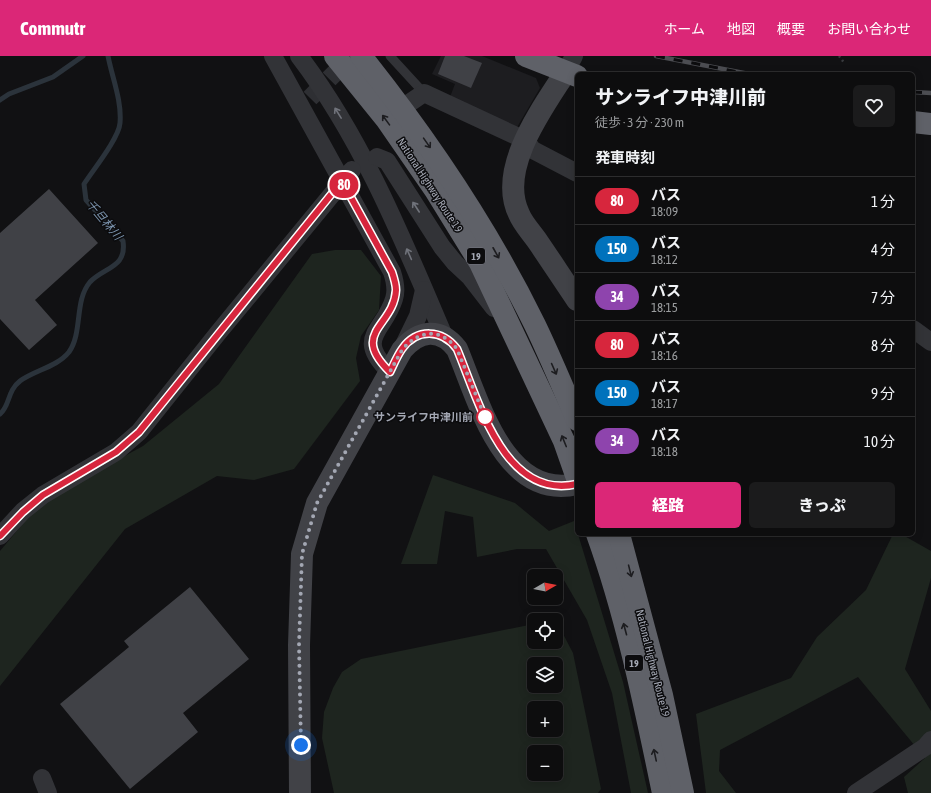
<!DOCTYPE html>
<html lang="ja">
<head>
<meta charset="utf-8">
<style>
	body { margin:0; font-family:"Asap Condensed","Noto Sans JP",sans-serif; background:#1b1b1c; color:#f1f3f6; height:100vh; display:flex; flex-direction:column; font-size:15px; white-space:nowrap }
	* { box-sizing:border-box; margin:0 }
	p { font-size:13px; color:#9a9c9e }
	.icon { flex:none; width:22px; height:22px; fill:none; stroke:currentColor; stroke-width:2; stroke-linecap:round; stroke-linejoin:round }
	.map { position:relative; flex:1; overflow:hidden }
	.drawer { position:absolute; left:575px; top:16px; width:340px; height:464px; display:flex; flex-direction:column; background:#0d0d0e; border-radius:6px; box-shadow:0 2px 10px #0003,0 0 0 1px #2d2d2e }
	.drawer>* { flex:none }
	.badge { padding:0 8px; border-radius:13px; font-size:14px; line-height:26px }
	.needle { width:26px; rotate:81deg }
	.buttons { position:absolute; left:527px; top:513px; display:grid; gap:8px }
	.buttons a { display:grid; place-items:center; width:36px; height:36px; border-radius:6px; background:#0d0d0e; box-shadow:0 2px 10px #0003,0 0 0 1px #2d2d2e; font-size:20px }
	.you { position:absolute; width:20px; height:20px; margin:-10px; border:3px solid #fff; border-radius:50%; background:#1a73e8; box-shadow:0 0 0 6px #1a73e833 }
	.map>.badge { position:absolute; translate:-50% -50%; box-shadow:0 0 0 2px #fff }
	h2 { padding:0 20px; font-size:15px; line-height:36px }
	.round { display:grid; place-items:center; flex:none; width:42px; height:42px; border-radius:6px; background:#1b1b1c }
	.head { display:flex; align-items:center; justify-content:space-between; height:68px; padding:0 20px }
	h1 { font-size:19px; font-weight:800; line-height:30px }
	.action { display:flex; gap:8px; margin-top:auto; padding:8px 20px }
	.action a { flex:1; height:46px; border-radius:6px; background:#db2777; color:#fff; font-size:16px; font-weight:800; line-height:46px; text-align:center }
	.action a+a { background:#1b1b1c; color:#f1f3f6 }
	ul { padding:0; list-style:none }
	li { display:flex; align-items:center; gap:12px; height:48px; padding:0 20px; border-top:1px solid #2d2d2e }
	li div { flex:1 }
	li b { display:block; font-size:15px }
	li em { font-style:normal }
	li .badge { min-width:44px; font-weight:700; text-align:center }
	header { display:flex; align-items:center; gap:24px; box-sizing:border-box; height:56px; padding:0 20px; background:#db2777; color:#fff }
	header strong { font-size:19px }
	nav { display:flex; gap:22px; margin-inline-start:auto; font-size:14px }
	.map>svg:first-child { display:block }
	.built { fill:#1d1d20 }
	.green { fill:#1e251f; fill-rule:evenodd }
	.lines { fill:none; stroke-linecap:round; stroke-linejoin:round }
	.stream { stroke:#2b333b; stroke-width:5 }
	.building { fill:#404146 }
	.street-tunnel { stroke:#2e2f33; stroke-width:18; stroke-dasharray:18 9; stroke-linecap:butt }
	.path { stroke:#383a3e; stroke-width:2.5; stroke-dasharray:2 3; stroke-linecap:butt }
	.lane { stroke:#323337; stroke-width:9 }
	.street { stroke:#323337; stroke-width:18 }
	.secondary { stroke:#414247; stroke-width:22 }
	.highway { stroke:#5f6168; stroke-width:22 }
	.rail-casing { stroke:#4c4d52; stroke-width:4.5 }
	.rail { stroke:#0c0c0e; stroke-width:3; stroke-dasharray:9; stroke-linecap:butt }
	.oneway { stroke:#70737b }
	.oneway2 { stroke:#1d1d20 }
	.line-casing { stroke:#fff; stroke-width:9 }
	.line { stroke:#d7263d; stroke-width:6 }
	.walk { stroke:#a3a7b3; stroke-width:4; stroke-dasharray:0 7.2 }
	.stop-dot { fill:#fff; stroke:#d7263d; stroke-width:2 }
	.labels { text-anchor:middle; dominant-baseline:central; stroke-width:3; stroke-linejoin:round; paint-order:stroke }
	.shield { fill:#0c0c0e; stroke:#767882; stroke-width:1 }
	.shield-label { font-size:10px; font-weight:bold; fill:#a3a7b3 }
	.street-label { font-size:11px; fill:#a3a7b3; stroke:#0c0c0e }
	.stop-label { font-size:11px; font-weight:bold; fill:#a3a7b3; stroke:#0c0c0e; text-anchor:end }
	.water-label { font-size:12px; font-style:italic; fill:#7b93ad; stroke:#0c0c0e }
</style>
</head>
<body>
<header>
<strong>Commutr</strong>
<nav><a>ホーム</a><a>地図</a><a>概要</a><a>お問い合わせ</a></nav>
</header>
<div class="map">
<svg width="931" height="737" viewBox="0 0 931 737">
	<rect width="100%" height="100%" fill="#111113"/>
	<polygon class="built" points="441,0 482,0 536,22 540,32 516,73 450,41 455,28 432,18"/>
	<g class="green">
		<polygon points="335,194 361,194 381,220 379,254 361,280 356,302 360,325 294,413 254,424 217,420 125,473 0,630 0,495 42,445 143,390 219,328 312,198"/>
		<polygon points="433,419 515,447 549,475 574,465 623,626 648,737 631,737 612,637 587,564 546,493 517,493 477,501 473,461 445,455 437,508 401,508"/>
		<polygon points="893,478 901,478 931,495 931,522 905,613 931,655 931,737 908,737 904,721 925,702 858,621 720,694 719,715 736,737 706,737 696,658 791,622 817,581 866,534"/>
		<path d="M534,568V586H556V573L562,576L573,597L601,733L598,737H334L322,682L324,656L333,632L342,616L361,603ZM534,608H556V630H534ZM534,652H556V674H534ZM534,696H556V718H534Z"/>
	</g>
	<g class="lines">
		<g class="stream">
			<polyline points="0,44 9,38 53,21 83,0"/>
			<path d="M0,358C10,350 7,335 20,325C35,314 57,311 69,296C83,276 74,245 90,226C104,211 127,212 123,185L86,144L84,128C93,114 119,82 120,67C122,45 112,21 108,0"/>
		</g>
	</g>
	<g class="building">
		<polygon points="445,0 464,0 482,7 471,32 438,18"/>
		<polygon points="49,133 98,187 35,244 57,269 29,294 0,263 0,177"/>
		<polygon points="190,531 249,603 183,657 198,676 130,733 60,648 129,591 124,585"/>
	</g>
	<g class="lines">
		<polyline class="street-tunnel" points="310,42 352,0"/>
		<polyline class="path" points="839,0 845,8"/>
		<polyline class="lane" points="390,0 424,37"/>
		<g class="street">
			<path d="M273,0L392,216C395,225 397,234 394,243C384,276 354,281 390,316"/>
			<path d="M299,0C363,84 403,184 444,280"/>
			<polyline points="565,17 574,0"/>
			<polyline points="402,52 424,37 525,84 533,94 577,117"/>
			<polyline points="377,101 387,105 442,191 455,207 470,221 494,252"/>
			<polyline points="913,273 931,286"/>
			<polyline points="402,293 418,260 424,234"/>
			<polyline points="0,480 23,455 43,439 116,396 139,376 218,277 352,114"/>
			<polyline points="42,722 48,737"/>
			<polyline points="856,737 925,691 931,684"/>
		</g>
		<g class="secondary">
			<path d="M565,17C542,53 497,113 519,158C523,168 532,177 538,186C551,205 564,225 577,244"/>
			<path d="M300,737L299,589L302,498L317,447L402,294C419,274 440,271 457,293C478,343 504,445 577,428"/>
		</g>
		<g class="highway">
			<polyline points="335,0 386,63 435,134 480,207 564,385 577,422"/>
			<path d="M361,0C428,84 488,173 535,269C550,300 563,332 577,364"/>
			<polyline points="526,0 577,20"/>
			<polyline points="913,66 931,68"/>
			<path d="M597,478C627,561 645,651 663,737"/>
			<polyline points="619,478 662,639 683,737"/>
		</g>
		<defs>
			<g id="rail">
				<polyline points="656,0 749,18"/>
				<polyline points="913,36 931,37"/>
			</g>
		</defs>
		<use href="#rail" class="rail-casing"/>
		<use href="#rail" class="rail"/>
	</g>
	<defs><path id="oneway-shaft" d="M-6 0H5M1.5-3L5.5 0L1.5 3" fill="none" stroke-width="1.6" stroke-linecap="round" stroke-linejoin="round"/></defs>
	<g class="oneway">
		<use href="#oneway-shaft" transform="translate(338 57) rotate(-122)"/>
		<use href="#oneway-shaft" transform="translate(416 151) rotate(-123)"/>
		<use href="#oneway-shaft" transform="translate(409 198) rotate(-114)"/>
	</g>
	<g class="oneway2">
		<use href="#oneway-shaft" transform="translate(386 64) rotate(-126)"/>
		<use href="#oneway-shaft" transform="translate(427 87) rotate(55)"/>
		<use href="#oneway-shaft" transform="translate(496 197) rotate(61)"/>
		<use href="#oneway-shaft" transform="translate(554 313) rotate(66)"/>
		<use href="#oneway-shaft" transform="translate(564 385) rotate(-112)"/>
		<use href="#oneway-shaft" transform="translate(630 515) rotate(76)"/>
		<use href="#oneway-shaft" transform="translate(625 573) rotate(-105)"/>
		<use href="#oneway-shaft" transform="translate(655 699) rotate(-102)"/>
	</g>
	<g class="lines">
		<defs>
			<path id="line" d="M0,480L23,456L43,439L116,396L139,376L342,125L392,216C394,222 396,228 396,234C394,271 349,276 390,316C394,308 397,300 402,293C417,272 442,273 457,293C478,343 504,445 577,428"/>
		</defs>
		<use href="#line" class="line-casing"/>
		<use href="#line" class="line"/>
		<path class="walk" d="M301,689L299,589L302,498L317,447L402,294C419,274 440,271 457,293L485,361"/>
	</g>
	<circle class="stop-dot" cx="485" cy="361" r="8"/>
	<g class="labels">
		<g class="shield">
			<rect x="467" y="192" width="18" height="16" rx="3"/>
			<rect x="625" y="599" width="18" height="16" rx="3"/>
		</g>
		<g class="shield-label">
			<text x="476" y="200">19</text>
			<text x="634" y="607">19</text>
		</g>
		<g class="street-label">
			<text transform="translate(430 129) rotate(57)">National Highway Route 19</text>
			<text transform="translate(653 607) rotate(76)">National Highway Route 19</text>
		</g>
		<g class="stop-label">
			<text x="473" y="361">サンライフ中津川前</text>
		</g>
		<g class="water-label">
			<text transform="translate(104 164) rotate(50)">千旦林川</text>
		</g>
	</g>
</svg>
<div class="buttons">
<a><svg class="needle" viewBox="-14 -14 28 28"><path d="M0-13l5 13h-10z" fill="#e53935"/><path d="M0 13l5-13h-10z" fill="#9a9c9e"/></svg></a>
<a><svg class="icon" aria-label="locate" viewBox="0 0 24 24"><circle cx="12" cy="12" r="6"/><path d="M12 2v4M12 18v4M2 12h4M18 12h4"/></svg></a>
<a><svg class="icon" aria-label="layers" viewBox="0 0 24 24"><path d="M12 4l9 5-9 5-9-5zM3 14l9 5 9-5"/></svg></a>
<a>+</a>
<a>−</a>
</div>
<div class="you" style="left:301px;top:689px"></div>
<b class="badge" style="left:344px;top:129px;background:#d7263d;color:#fff">80</b>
<section class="drawer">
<div class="head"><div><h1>サンライフ中津川前</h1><p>徒歩 · 3 分 · 230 m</p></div><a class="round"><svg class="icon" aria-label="heart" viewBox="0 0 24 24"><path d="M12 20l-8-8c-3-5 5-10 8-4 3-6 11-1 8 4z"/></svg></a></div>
<h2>発車時刻</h2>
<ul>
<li><span class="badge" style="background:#d7263d;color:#fff">80</span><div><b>バス</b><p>18:09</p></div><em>1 分</em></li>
<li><span class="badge" style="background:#0072bc;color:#fff">150</span><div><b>バス</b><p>18:12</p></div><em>4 分</em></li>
<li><span class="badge" style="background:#8e44ad;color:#fff">34</span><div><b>バス</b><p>18:15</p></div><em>7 分</em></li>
<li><span class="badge" style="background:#d7263d;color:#fff">80</span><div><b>バス</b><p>18:16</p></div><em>8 分</em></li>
<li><span class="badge" style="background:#0072bc;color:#fff">150</span><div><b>バス</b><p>18:17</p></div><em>9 分</em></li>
<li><span class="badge" style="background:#8e44ad;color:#fff">34</span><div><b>バス</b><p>18:18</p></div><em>10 分</em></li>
</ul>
<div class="action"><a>経路</a><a>きっぷ</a></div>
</section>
</div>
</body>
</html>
